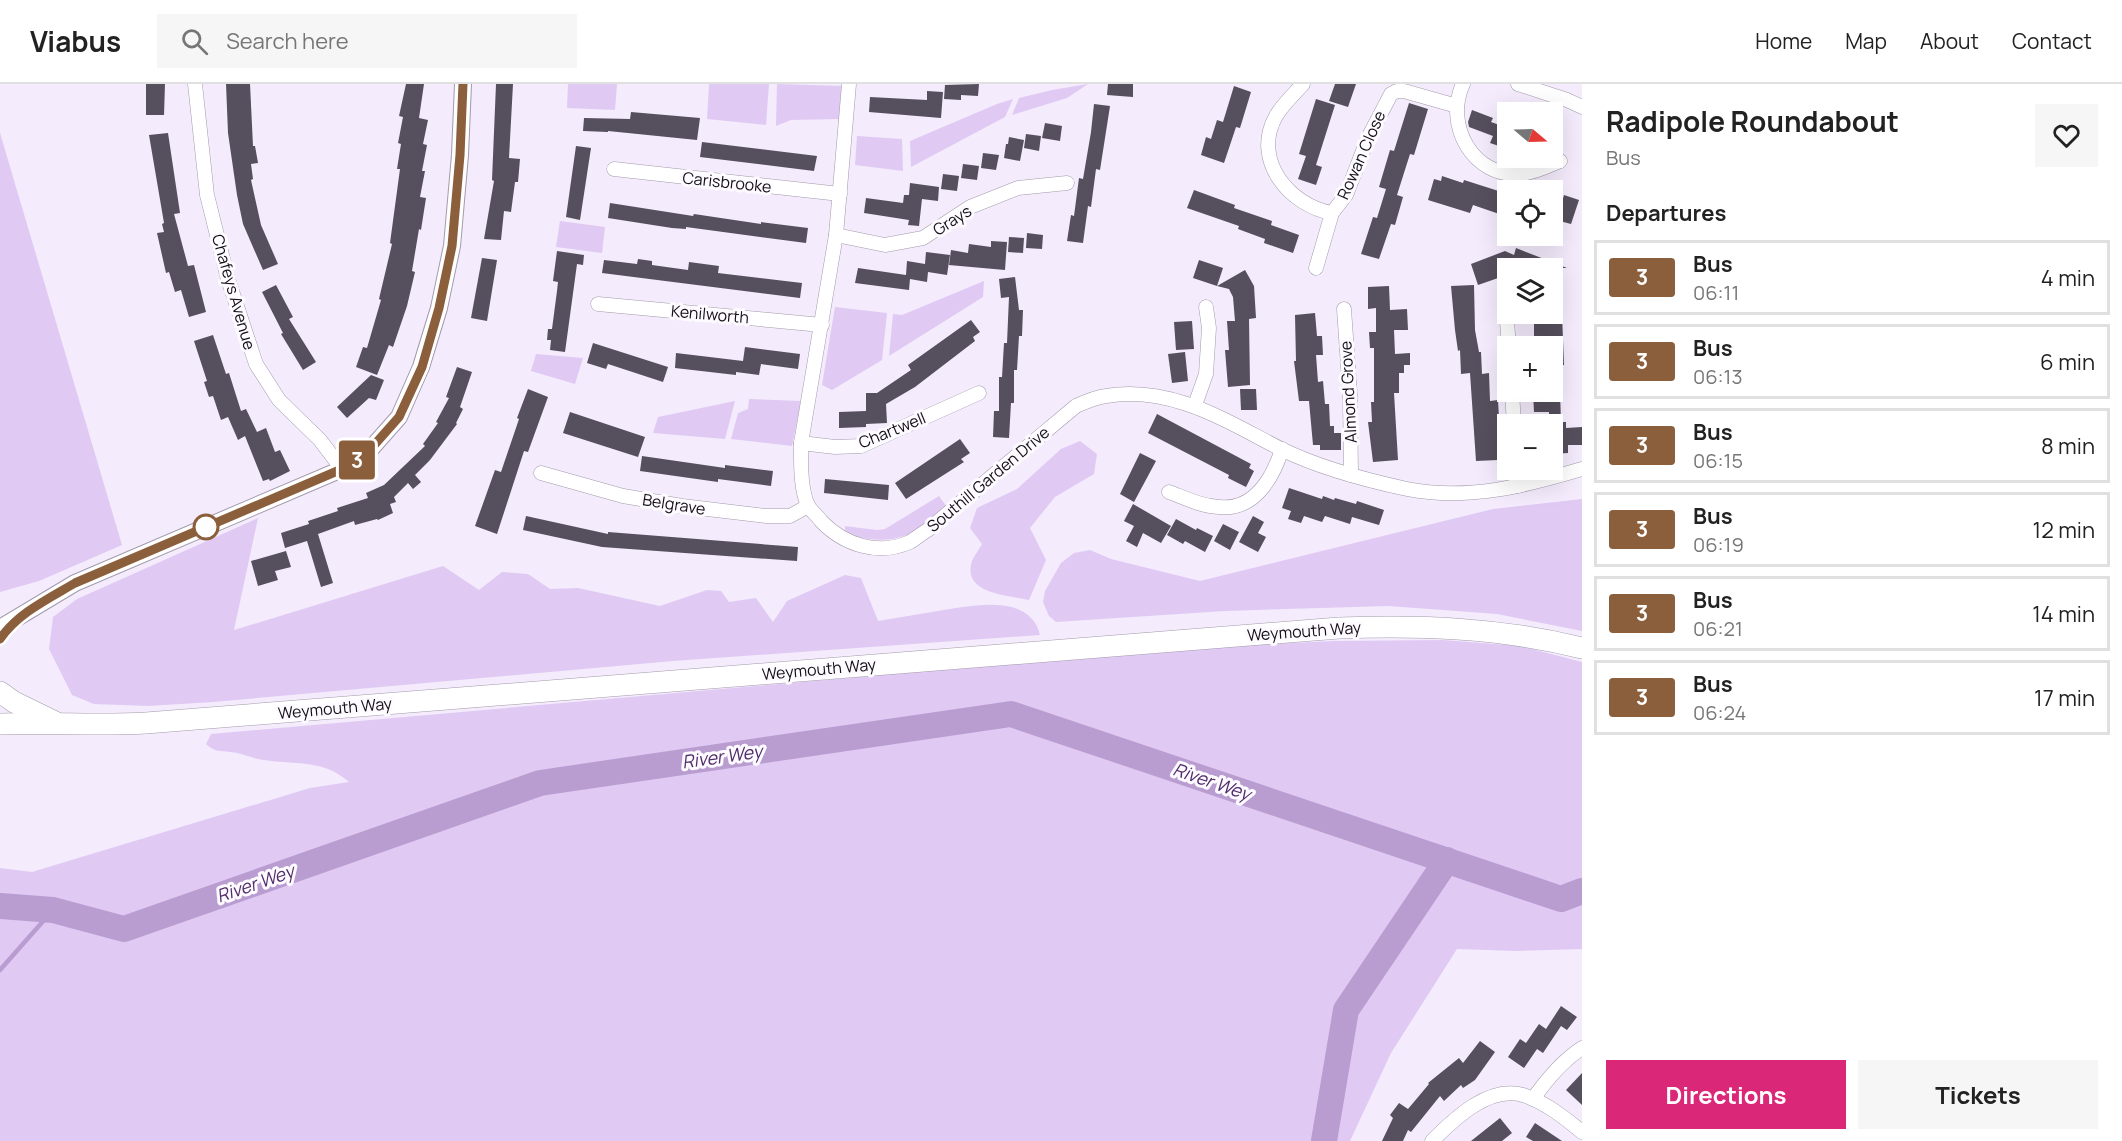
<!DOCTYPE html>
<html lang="en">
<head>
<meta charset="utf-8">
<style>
	body { margin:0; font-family:Manrope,sans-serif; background:#f6f6f6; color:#222; height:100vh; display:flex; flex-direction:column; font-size:22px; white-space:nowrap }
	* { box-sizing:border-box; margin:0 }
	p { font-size:20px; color:#767676 }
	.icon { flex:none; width:33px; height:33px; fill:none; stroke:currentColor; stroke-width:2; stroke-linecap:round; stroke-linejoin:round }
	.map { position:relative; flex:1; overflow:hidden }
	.panel { display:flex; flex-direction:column; background:#fff; width:540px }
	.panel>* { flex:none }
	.badge { padding:0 12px; border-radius:4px; font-size:21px; line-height:39px }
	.needle { width:39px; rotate:109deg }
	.fabs { position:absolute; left:1497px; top:18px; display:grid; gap:12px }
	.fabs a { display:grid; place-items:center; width:66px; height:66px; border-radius:0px; background:#fff; box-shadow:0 6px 24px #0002; font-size:30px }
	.map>.badge { position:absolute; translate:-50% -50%; box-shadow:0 0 0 3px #fff }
	h2 { padding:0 24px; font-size:22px; line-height:54px }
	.round { display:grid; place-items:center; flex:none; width:63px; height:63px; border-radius:0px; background:#f6f6f6 }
	.summary { display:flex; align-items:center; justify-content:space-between; height:102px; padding:0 24px }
	h1 { font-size:28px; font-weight:700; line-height:45px }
	.action { display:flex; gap:12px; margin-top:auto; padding:12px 24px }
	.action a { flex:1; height:69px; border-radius:0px; background:#db2777; color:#fff; font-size:24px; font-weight:700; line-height:69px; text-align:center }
	.action a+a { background:#f6f6f6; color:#222 }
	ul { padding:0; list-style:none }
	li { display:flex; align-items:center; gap:18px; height:75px; margin:0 12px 9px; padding:0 12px; border:3px solid #e0e0e0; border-radius:0px }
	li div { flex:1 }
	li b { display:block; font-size:22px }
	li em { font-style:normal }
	li .badge { min-width:66px; font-weight:700; text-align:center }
	header { display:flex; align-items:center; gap:36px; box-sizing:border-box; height:84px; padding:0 30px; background:#fff; border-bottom:2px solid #e0e0e0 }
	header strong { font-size:28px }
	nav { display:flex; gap:33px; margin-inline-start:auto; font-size:21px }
	.search { width:420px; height:54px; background:#f6f6f6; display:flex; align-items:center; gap:15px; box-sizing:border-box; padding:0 21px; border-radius:0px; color:#767676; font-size:22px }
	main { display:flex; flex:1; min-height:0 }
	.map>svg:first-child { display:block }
	.green { fill:#e0caf4 }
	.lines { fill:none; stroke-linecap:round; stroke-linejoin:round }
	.stream { stroke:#b99dd1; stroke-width:4.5 }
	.river { stroke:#b99dd1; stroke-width:26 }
	.building { fill:#564f5d }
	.minor-casing { stroke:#a29aaa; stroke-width:15 }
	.tertiary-casing { stroke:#a29aaa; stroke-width:18 }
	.trunk-casing { stroke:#a29aaa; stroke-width:22 }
	.minor { stroke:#fff; stroke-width:14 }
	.tertiary { stroke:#fff; stroke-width:16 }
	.trunk { stroke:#fff; stroke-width:21 }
	.line-casing { stroke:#fff; stroke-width:14 }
	.line { stroke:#8b5e3c; stroke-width:9 }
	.stop-dot { fill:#fff; stroke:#8b5e3c; stroke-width:3 }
	.labels { text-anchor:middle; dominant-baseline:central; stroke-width:6; stroke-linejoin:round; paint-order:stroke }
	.street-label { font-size:16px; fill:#130f15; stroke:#fdfbff }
	.water-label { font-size:18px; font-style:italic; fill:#512d6b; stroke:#fdfbff }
</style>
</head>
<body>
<header>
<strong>Viabus</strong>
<div class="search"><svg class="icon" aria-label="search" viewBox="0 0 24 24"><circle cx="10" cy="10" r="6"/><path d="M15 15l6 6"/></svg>Search here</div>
<nav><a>Home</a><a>Map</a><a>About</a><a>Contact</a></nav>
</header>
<main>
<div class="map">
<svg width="1582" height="1057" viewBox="0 0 1582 1057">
	<rect width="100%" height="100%" fill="#f4ebfc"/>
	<g class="green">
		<polygon points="568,0 617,0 615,26 567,24"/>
		<polygon points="709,0 769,0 766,41 707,35"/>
		<polygon points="777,0 842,2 840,35 791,36 776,42"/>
		<polygon points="1088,0 1067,14 1012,31 1019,14 1052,6"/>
		<polygon points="1013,15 1005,33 911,83 910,57 997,20"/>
		<polygon points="0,49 122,461 39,497 0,508"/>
		<polygon points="857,52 902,55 903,87 855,81"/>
		<polygon points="560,137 605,143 602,169 556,163"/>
		<polygon points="984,197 983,213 889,272 893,230 902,231"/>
		<polygon points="835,223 887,229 882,276 832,306 822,301"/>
		<polygon points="536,270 583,274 575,300 531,287"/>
		<polygon points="749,315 801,317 792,362 731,355 738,329 748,325"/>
		<polygon points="735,317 725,355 653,349 658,333"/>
		<path d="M1080,357L1097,370L1094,390L1055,413L1030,444L1046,476L1029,516C1009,511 965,510 971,481C972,474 979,466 982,460L970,444L977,424L1017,405L1061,365Z"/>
		<path d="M939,412L946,422C936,430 927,439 917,446C896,459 864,459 845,446V442L877,446L885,445Z"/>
		<polygon points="1582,415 1582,547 1497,530 1388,522 1225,527 1056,538 1049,532 1043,518 1045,507 1061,479 1074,469 1090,466 1111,475 1200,497 1493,425"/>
		<path d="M258,434L234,546L443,482L479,506L502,488L528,490L550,505L578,504L660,522L707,506L721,507L729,518L756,514L773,538L787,517L845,491L861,494L878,537C898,534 918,530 938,527C970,522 1030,508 1040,551L673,577L213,618L148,622L94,620L72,611L49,565L53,533L77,515Z"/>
		<path d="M1443,556L1520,562L1582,578V865L1517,867L1457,865L1391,969L1350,1057H0V784L32,788L310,704L349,698C323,675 296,681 264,676C255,675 246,671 237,669C223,666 217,670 206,660L211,650L1187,564L1334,557Z"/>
	</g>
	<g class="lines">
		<polyline class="stream" points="0,886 53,826"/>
		<g class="river">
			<polyline points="0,822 53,826 124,845 540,699 1011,630 1561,815 1582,807"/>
			<polyline points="1324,1057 1346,926 1447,776"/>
		</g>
	</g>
	<g class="building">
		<polygon points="146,0 165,0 164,31 146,31"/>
		<polygon points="226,0 250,0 253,62 255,62 258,79 251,80 253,95 251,96 261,141 278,180 263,186 243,140 237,111 228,49"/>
		<polygon points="406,0 424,0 419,34 428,36 423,60 427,61 422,87 425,87 420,113 426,114 421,146 419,145 412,187 415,188 407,222 393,263 389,261 377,291 356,283 363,263 367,264 381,216 379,215 392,160 390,159 400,85 397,85 401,60 398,59 403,33 399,32"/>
		<polygon points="496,0 513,0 509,74 520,75 518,98 515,98 511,128 504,127 501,156 484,155 494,97 492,96"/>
		<polygon points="979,0 978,12 961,11 961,16 944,15 945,1"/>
		<polygon points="1108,0 1133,0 1133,13 1107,11"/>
		<polygon points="1335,0 1356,0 1348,23 1329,17"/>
		<polygon points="1234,2 1251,8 1240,44 1236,43 1224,79 1201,71 1206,53 1211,55 1217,36 1223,38"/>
		<polygon points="927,7 943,8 941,34 869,28 870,13 927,16"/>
		<polygon points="1316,15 1335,21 1316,81 1322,83 1316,101 1298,95 1306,72 1299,70"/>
		<polygon points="1409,19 1428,25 1414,71 1410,70 1397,111 1403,113 1395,141 1391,140 1379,175 1361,170 1373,133 1377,134 1386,105 1379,103 1390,66 1394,67"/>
		<polygon points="1094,20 1110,22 1100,86 1096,85 1091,123 1088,122 1083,159 1067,157 1071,131 1074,132 1079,94 1083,95 1091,48"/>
		<polygon points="1472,26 1493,34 1491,38 1508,44 1508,65 1490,59 1493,52 1469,43 1468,38"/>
		<polygon points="631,28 700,34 697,56 608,47 608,48 583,47 584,34 630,35"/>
		<polygon points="1045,39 1062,42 1060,57 1042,54"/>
		<polygon points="168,49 180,129 174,130 188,182 194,181 206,228 189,233 181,206 175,208 169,188 166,189 157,149 164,148 162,140 164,139 149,51"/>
		<polygon points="1026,50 1041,52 1039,67 1024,64"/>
		<polygon points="1009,53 1024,56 1020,77 1004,74 1006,60 1008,60"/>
		<polygon points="702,58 817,72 814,87 700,73"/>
		<polygon points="576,62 591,64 580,136 566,133"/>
		<polygon points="983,69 999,71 996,86 981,84"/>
		<polygon points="963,80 979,82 977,96 961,94"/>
		<polygon points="943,90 959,92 957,107 941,105"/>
		<polygon points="1442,92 1463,99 1464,96 1508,110 1508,133 1473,121 1470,129 1428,116 1434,95 1441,97"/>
		<polygon points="910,99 939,103 938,117 922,115 919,142 908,141 909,136 864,129 866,114 903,119 904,111 909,111"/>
		<polygon points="1194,106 1235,121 1234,124 1272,137 1271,141 1299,151 1293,169 1264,159 1265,155 1238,145 1239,142 1187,124"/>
		<polygon points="1564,111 1579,116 1571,140 1556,136"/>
		<polygon points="610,119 693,132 694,130 761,140 761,138 808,144 806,159 686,143 686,145 672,144 608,134"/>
		<polygon points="1027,149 1043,151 1042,165 1026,164"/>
		<polygon points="1009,153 1024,154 1023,169 1008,168"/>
		<polygon points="991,157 1007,158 1005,186 949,181 951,166 968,169 969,160 991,163"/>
		<polygon points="1516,164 1567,184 1498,184 1501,193 1478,201 1471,180 1505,167 1514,171"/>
		<polygon points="557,167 584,171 583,181 577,180 565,268 550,266 551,256 547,256 548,245 552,245 557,207 558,198 553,197"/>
		<polygon points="926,168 950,171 947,191 928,188 927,198 910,195 909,206 855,199 858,184 906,191 907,177 925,180"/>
		<polygon points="482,174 497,176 487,237 471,234"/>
		<polygon points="638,175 652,177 652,181 688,186 689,178 719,182 718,189 802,199 800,214 602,189 604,176 637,180"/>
		<polygon points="1199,176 1223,184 1217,202 1193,194"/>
		<polygon points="1245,186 1254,202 1256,234 1249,235 1250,301 1228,303 1225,266 1229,266 1227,237 1235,237 1233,213 1229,205 1217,202"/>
		<polygon points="1015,193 1019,226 1023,226 1022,252 1019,252 1017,286 1014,286 1014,319 1011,319 1009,354 993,353 994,327 999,327 999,293 1002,293 1004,259 1007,259 1009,213 1001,214 999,195"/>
		<polygon points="276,201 293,233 289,235 316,278 303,286 281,250 283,249 262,208"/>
		<polygon points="1474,201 1475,246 1479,268 1481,268 1482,290 1489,289 1490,317 1498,316 1499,334 1503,334 1503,348 1497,348 1498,376 1476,377 1470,289 1461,290 1460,266 1458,267 1455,246 1451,202"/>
		<polygon points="1389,202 1390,226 1407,225 1408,246 1394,246 1395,270 1410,269 1410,281 1404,281 1404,289 1399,289 1399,309 1394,309 1398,376 1373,378 1368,338 1372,338 1371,318 1374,318 1374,264 1370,264 1369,248 1376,248 1376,224 1368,225 1368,203"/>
		<polygon points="1315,229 1317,252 1322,252 1323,271 1316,271 1318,298 1323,297 1325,320 1329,320 1330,342 1334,342 1334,349 1341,349 1341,366 1320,366 1320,361 1313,361 1309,317 1299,317 1294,277 1296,277 1295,231"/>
		<polygon points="1534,230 1562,230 1564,281 1552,282 1552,260 1544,261 1544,255 1534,255"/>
		<polygon points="971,236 980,248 973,253 975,257 915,303 886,320 887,339 866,340 866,343 839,344 839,328 866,327 866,309 877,309 911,286 908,281"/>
		<polygon points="1192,237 1194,265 1176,266 1174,238"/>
		<polygon points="213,251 226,290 229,289 241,327 246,325 257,348 266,344 275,368 280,366 290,387 270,397 269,395 263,397 245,352 238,356 228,333 221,336 213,312 209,313 204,298 207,297 194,257"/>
		<polygon points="593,259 668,283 663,298 608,280 606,285 587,279"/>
		<polygon points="745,263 800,270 798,285 761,280 759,291 736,288 736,291 675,284 676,269 743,277"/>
		<polygon points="1185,268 1188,297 1172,299 1168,270"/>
		<polygon points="457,283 472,288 460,323 463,325 456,339 457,340 430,376 415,391 421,398 413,405 408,399 394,413 396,418 390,420 393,429 378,436 377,435 355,441 354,437 318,450 333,499 321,503 307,457 285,464 281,449 309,440 308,437 338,427 337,424 368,414 366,409 384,401 425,362 423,360 438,339 436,338 449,314 446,313"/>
		<polygon points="371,291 384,296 376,316 369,314 347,334 337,323"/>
		<polygon points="528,305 548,313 528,368 524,367 497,450 475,442 495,386 501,388 519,335 517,334"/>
		<polygon points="1240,305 1256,305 1257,326 1241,326"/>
		<polygon points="1533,308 1560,308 1561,338 1566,338 1566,344 1582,343 1582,361 1568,361 1568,369 1552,370 1552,340 1549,340 1549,328 1534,328"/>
		<polygon points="570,328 645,353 638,373 563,349"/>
		<polygon points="1157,330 1251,380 1249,384 1254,387 1246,403 1228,394 1229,391 1148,349"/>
		<polygon points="960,355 970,369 961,375 964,378 906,415 895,399"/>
		<polygon points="1140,369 1156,377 1134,418 1120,410"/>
		<polygon points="642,372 725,384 725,381 773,387 771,402 718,395 718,398 640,387"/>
		<polygon points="825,395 889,401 888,416 824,409"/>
		<polygon points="1289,404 1322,415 1323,412 1334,416 1335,414 1356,420 1357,417 1384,426 1379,441 1352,433 1350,440 1325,432 1322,438 1304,432 1301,439 1288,435 1291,427 1282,424"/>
		<polygon points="1133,420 1171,442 1161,459 1143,449 1137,463 1126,457 1134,442 1124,437"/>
		<polygon points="526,432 608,450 608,448 798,463 797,477 602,463 523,446"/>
		<polygon points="1253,432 1264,438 1258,449 1266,453 1258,468 1239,458"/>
		<polygon points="1176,435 1196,446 1197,444 1213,452 1205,468 1185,457 1183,460 1167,451"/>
		<polygon points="1223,440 1239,448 1230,466 1214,457"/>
		<polygon points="286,467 291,483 275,487 278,496 258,502 251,477"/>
		<polygon points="1561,922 1577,933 1567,946 1561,942 1543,969 1537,965 1524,984 1508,973 1520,955 1526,959 1539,940 1546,945"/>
		<polygon points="1480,957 1495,968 1475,996 1463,1004 1461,1001 1444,1017 1440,1012 1411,1048 1408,1046 1403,1057 1382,1057 1393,1034 1390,1031 1399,1019 1408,1025 1429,1000 1428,999 1459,974 1463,979"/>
		<polygon points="1582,989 1582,1021 1566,1006"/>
		<polygon points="1500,1034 1512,1049 1502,1057 1471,1057"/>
		<polygon points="1535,1039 1562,1057 1533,1057 1526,1053"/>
	</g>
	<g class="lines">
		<defs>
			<g id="minor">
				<polyline points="195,0 207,111 228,195 256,280 279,316 320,356 342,385"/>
				<path d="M849,0L836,151L801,359C801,376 800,408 809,423C812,428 818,432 821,437C844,461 878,472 910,458C916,454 923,449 929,445L1076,322C1085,318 1096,313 1106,312C1171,301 1226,337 1281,365C1320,384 1365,396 1407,405C1467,417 1525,402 1582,385"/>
				<path d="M1303,0C1294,10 1282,21 1276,32C1251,76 1290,122 1332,129"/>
				<path d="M1463,0C1444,41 1473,94 1521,90C1534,89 1548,82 1560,77"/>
				<polyline points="1518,0 1567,16 1582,23"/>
				<polyline points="614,85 840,110"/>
				<polyline points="836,151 885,161 923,154 970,123 1018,104 1067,99"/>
				<polyline points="1316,184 1332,129 1346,111 1368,54 1391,10 1397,7 1404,7 1457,22"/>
				<polyline points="1505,213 1509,262"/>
				<polyline points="598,220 822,241"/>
				<polyline points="1344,225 1350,310 1351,391"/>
				<polyline points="1512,308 1514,340"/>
				<polyline points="1195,321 1206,290 1209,244 1206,223"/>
				<polyline points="801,359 835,363 861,362 979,309"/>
				<polyline points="1516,386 1517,402"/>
				<polyline points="541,389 623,412 682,422 766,432 790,432 808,422"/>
				<path d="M1169,408C1185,414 1201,422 1219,423C1254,427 1273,394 1282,365"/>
				<path d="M1533,1015C1547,995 1562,977 1582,964"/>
				<path d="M1432,1057C1454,1035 1489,1001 1523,1011C1545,1018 1565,1034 1582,1048"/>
			</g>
			<polyline id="tertiary" points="0,544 75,499 342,385 368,368 399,333 421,283 439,224 452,162 460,71 463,0"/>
			<g id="trunk">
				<polyline points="0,608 14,618 55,638"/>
				<path d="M0,640C49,638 97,642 146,639L1339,544C1421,541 1502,544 1582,564"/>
			</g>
		</defs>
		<use href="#minor" class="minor-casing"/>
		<use href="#tertiary" class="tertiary-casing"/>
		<use href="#trunk" class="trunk-casing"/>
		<use href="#minor" class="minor"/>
		<use href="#tertiary" class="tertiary"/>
		<use href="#trunk" class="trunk"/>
	</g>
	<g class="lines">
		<defs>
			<path id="line" d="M0,555C18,529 48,515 75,499L342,385L368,368L399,333L422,283L439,224L452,162L460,71L463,0"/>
		</defs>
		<use href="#line" class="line-casing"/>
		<use href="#line" class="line"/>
	</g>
	<circle class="stop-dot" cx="206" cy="443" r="12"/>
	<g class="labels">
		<g class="street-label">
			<text transform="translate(1361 71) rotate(-66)">Rowan Close</text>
			<text transform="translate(727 98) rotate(6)">Carisbrooke</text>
			<text transform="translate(952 136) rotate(-32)">Grays</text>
			<text transform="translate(234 208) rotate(74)">Chafeys Avenue</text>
			<text transform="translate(710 230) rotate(5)">Kenilworth</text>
			<text transform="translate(1348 308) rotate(-93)">Almond Grove</text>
			<text transform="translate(892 346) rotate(-22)">Chartwell</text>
			<text transform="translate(988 395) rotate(-40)">Southill Garden Drive</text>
			<text transform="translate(674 420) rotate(9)">Belgrave</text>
			<text transform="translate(1304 547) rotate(-4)">Weymouth Way</text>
			<text transform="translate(819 585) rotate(-5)">Weymouth Way</text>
			<text transform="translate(335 624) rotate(-5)">Weymouth Way</text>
		</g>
		<g class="water-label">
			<text transform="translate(722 672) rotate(-8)">River Wey</text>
			<text transform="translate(1212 697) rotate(19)">River Wey</text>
			<text transform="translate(255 799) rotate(-19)">River Wey</text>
		</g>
	</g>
</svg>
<div class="fabs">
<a><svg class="needle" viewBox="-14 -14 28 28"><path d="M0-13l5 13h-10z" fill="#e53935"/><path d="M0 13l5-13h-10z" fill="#767676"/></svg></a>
<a><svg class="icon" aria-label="locate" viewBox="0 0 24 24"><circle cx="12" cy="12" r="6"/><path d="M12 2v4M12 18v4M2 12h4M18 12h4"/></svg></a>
<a><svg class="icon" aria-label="layers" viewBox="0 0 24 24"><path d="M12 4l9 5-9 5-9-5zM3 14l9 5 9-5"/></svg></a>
<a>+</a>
<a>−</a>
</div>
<b class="badge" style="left:357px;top:376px;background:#8b5e3c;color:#fff">3</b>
</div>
<section class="panel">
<div class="summary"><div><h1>Radipole Roundabout</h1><p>Bus</p></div><a class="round"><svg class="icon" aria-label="heart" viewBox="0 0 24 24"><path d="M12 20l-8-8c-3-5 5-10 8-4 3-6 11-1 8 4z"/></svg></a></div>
<h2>Departures</h2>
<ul>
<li><span class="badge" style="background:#8b5e3c;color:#fff">3</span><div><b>Bus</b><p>06:11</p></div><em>4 min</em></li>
<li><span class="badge" style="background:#8b5e3c;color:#fff">3</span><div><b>Bus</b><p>06:13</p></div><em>6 min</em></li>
<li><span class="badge" style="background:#8b5e3c;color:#fff">3</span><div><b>Bus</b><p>06:15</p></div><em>8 min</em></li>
<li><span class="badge" style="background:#8b5e3c;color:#fff">3</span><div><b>Bus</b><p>06:19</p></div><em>12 min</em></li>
<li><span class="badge" style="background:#8b5e3c;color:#fff">3</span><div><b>Bus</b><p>06:21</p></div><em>14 min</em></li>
<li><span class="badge" style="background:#8b5e3c;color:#fff">3</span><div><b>Bus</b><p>06:24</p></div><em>17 min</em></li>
</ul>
<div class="action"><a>Directions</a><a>Tickets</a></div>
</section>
</main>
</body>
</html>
